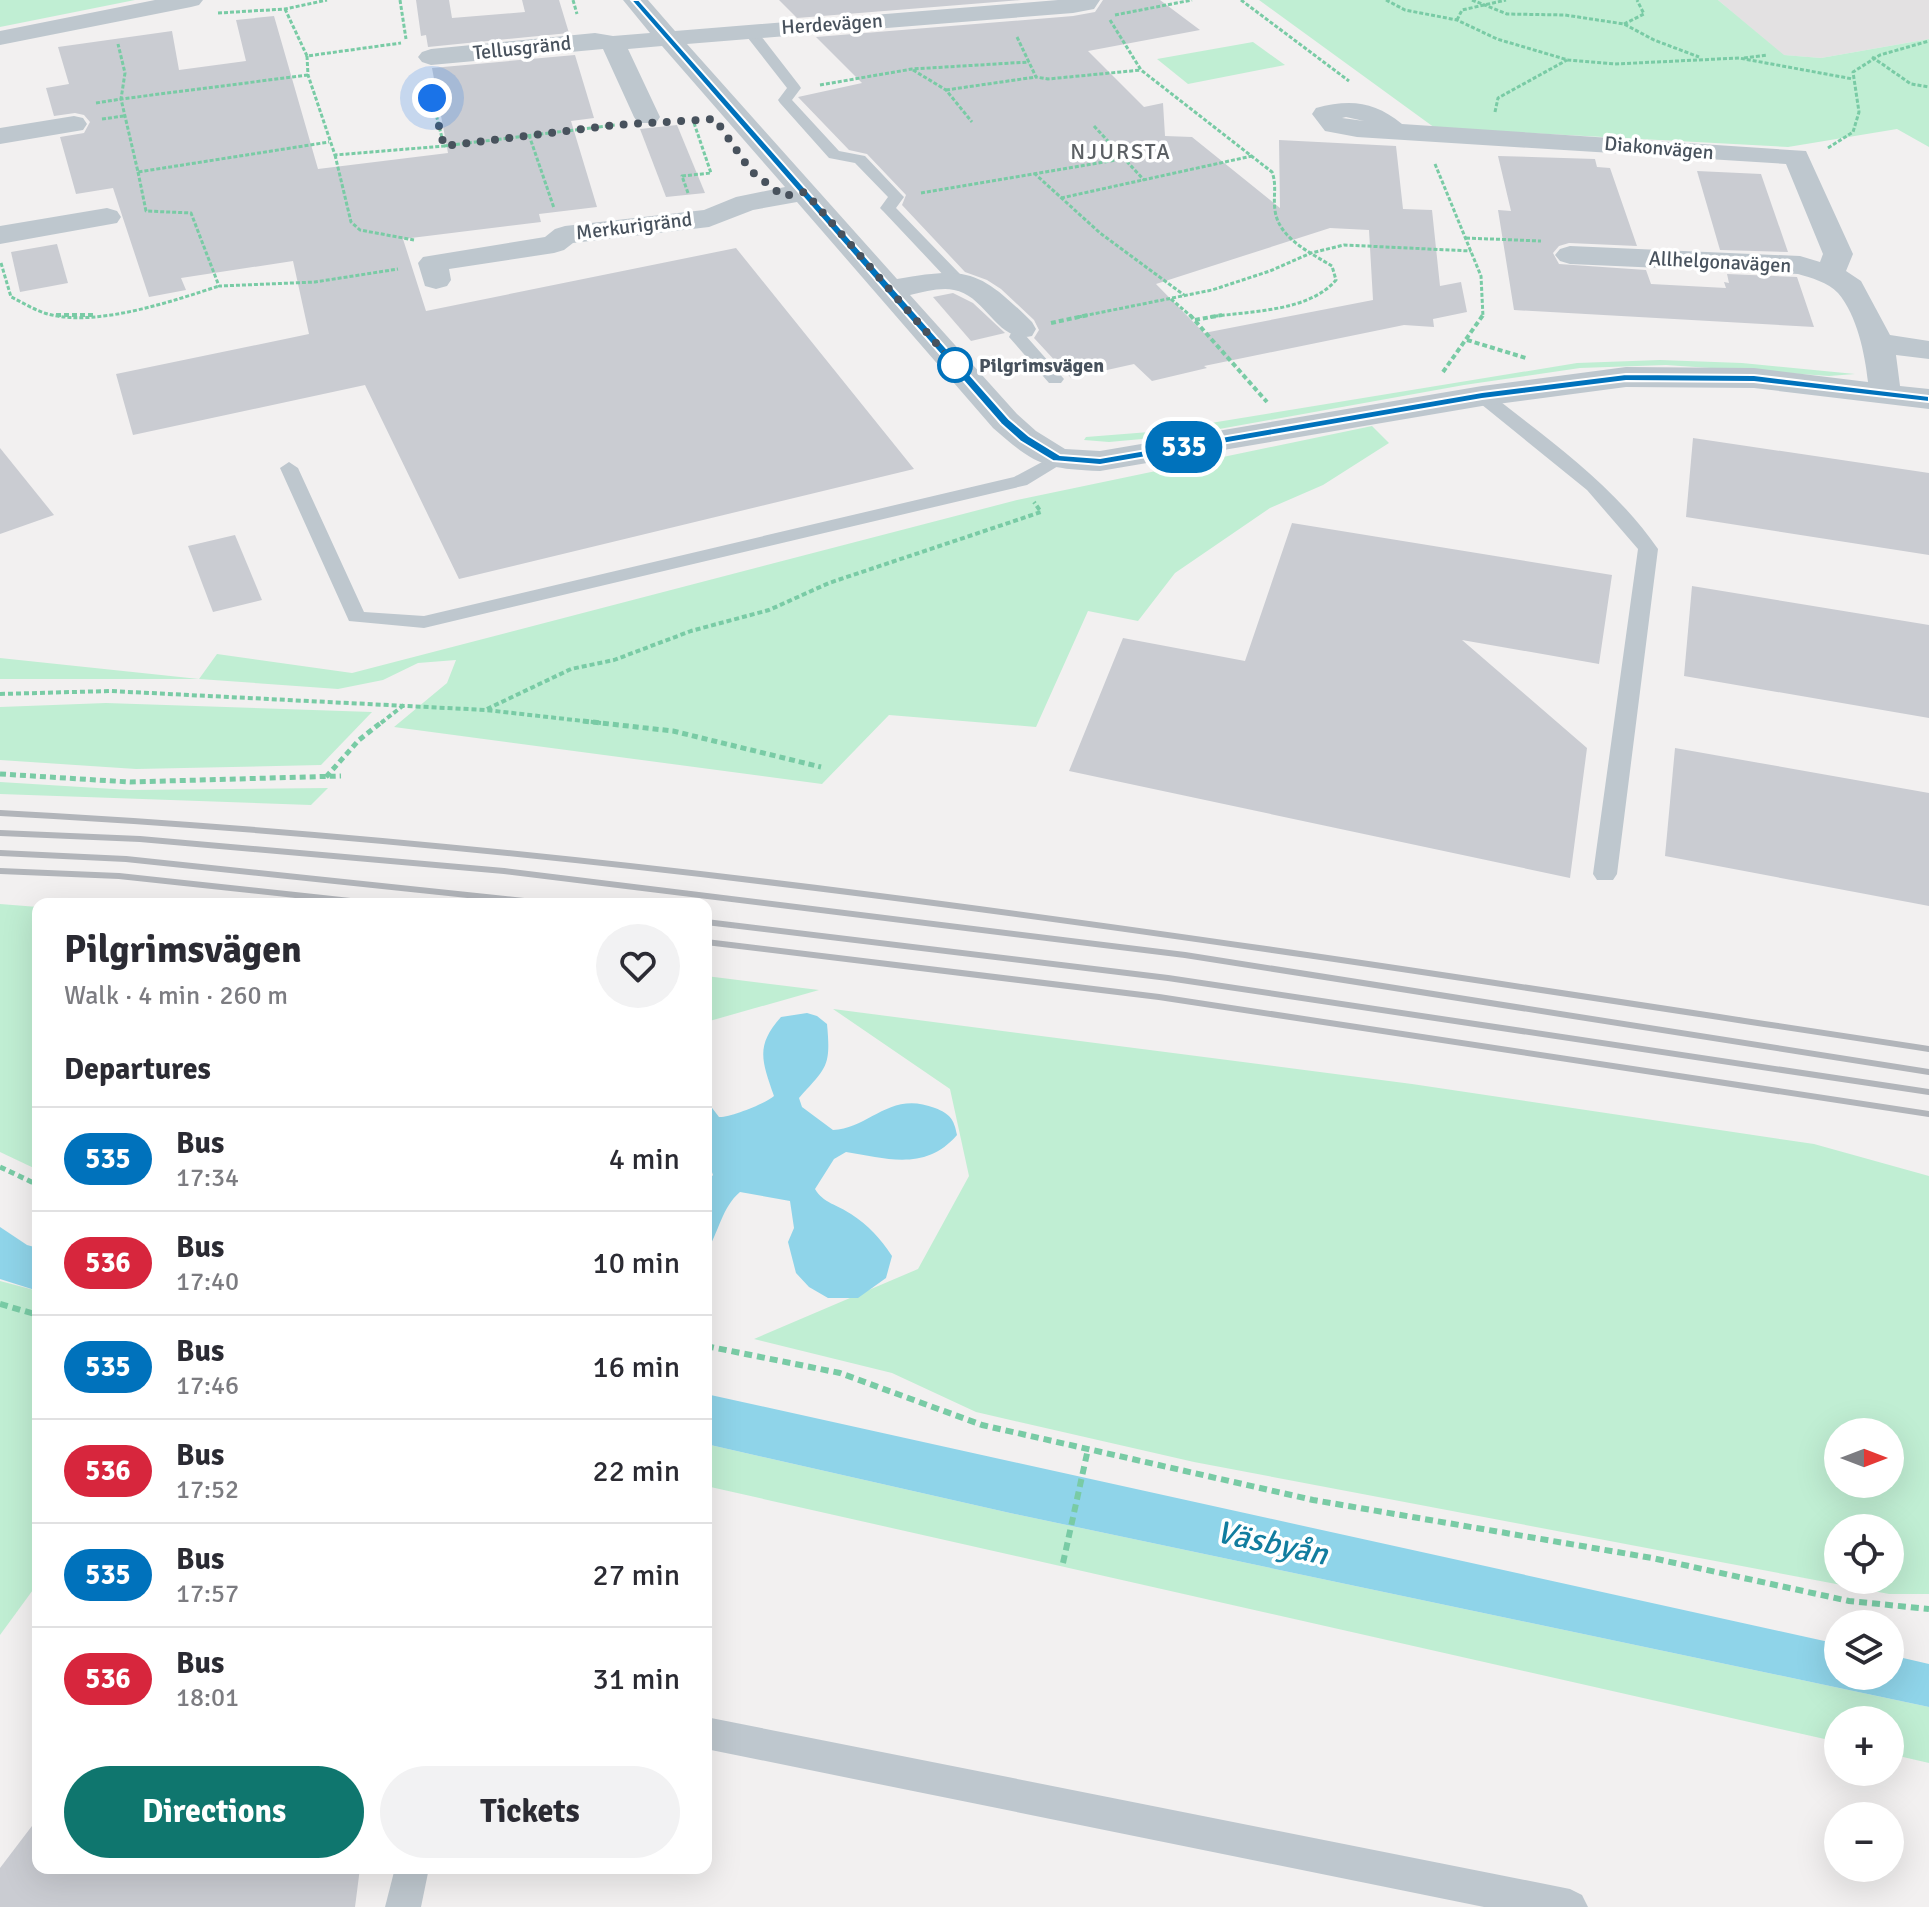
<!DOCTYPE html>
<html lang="en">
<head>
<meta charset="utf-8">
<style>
	body { margin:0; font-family:Signika,sans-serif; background:#f2f2f3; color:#2b2b33; height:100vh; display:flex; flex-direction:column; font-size:30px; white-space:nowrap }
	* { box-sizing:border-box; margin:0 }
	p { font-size:26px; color:#7c7c81 }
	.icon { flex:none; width:44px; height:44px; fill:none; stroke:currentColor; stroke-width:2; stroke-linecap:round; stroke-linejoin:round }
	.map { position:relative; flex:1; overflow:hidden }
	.side { position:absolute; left:32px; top:898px; width:680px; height:976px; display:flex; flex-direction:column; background:#fff; border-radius:16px; box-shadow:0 8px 32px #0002 }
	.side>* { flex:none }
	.badge { padding:0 16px; border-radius:26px; font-size:28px; line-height:52px }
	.needle { width:52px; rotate:90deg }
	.controls { position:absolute; left:1824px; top:1418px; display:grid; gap:16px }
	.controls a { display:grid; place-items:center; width:80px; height:80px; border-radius:50%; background:#fff; box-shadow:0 8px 32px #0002; font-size:40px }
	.you { position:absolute; width:40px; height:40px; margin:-20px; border:6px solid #fff; border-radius:50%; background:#1a73e8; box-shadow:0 0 0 12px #1a73e833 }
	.map>.badge { position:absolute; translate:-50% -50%; box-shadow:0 0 0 4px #fff }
	h2 { padding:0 32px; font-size:30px; line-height:72px }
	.round { display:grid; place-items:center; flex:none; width:84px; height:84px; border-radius:42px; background:#f2f2f3 }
	.overview { display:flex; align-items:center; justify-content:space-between; height:136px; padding:0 32px }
	h1 { font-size:38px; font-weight:700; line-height:60px }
	.cta { display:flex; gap:16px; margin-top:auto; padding:16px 32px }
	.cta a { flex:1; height:92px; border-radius:48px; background:#0f766e; color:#fff; font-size:32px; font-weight:700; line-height:92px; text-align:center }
	.cta a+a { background:#f2f2f3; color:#2b2b33 }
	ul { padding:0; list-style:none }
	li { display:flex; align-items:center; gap:24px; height:104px; padding:0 32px; border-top:2px solid #e1e1e2 }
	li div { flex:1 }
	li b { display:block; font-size:30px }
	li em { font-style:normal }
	li .badge { min-width:88px; font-weight:700; text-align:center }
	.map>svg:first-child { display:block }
	.education { fill:#e3e1e2 }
	.green { fill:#c0eed3; fill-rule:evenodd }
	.water { fill:#8fd4e9 }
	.building { fill:#caccd2; fill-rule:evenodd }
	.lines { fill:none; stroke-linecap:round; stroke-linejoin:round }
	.path-far3 { stroke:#79cba5; stroke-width:3; stroke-dasharray:4 2; stroke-linecap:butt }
	.path-far2 { stroke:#79cba5; stroke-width:4; stroke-dasharray:5 3; stroke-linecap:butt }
	.path-far1 { stroke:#79cba5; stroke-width:5; stroke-dasharray:6 4; stroke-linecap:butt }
	.path { stroke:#79cba5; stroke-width:6; stroke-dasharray:8 5; stroke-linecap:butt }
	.service { fill:#bec7ce; fill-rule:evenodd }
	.minor { fill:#bec7ce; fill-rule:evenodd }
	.tertiary { fill:#bec7ce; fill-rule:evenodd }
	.rail { stroke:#b2b5ba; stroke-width:6 }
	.line { fill:#0072bc; stroke:#fff; stroke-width:2 }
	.walk { stroke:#48525d; stroke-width:8; stroke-dasharray:0 14.4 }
	.stop-dot { fill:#fff; stroke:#0072bc; stroke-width:4 }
	.labels { text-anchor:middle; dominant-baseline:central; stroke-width:7; stroke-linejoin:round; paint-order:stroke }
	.far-street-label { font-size:20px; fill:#48525d; stroke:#fff }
	.far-stop-label { font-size:20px; font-weight:bold; fill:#48525d; stroke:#fff; text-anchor:start }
	.far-neighbourhood-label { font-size:22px; letter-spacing:2px; fill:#5c6064; stroke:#fff }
	.near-water-label { font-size:32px; font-style:italic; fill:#127d9f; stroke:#fff }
</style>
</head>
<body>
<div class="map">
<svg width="1929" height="1907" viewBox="0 0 1929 1907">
	<rect width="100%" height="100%" fill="#f2f0f0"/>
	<polygon class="education" points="1718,0 1929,0 1929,39 1821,58 1783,55"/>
	<g class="green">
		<polygon points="0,0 135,0 0,27"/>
		<polygon points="1259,0 1718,0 1784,55 1821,58 1929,39 1929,147 1897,129 1788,147 1435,128"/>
		<polygon points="1253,42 1285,65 1188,84 1157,59"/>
		<polygon points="1660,360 1742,363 1855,374 1829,376 1666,365 1580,368 1464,385 1186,435 1109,442 1084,440 1086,437 1162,431 1577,363"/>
		<polygon points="1372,426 1389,443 1323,485 1270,508 1175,573 1138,621 1088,611 1036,727 889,715 822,784 394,727 447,683 456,660 418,663 383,680 338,689 199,679 0,679 0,658 199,679 217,654 352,673 1017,500"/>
		<polygon points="106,703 372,712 321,765 136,769 0,760 0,707"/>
		<polygon points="0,782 130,790 328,788 311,805 0,794"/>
		<polygon points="0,904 38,907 38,1170 0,1152"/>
		<polygon points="706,976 819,990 706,1022"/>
		<path d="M833,1009L1412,1084L1814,1144L1929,1176V1594H1889L1194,1462L976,1412L892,1373L754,1339L918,1269L969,1176L950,1089ZM1838,1432H1890V1484H1838ZM1838,1528H1890V1580H1838Z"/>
		<polygon points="0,1281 38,1291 38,1583 0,1635"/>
		<polygon points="706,1444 1010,1513 1929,1707 1929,1763 1890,1754 1890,1720 1838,1720 1838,1742 706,1486"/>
	</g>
	<g class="water">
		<path d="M807,1013L817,1016L827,1024C831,1067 827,1067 799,1098L802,1107L833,1130C870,1128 890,1090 935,1108C950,1114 954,1119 957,1135C926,1171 888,1159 846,1152L834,1159L815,1189C823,1203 838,1205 851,1214C869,1226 880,1238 892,1256L886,1278L858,1298H828L809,1287L796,1273L788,1242L794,1228L790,1201L740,1192C722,1207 719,1232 706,1253V1183L713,1175L708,1161L712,1141L706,1139V1100L719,1117C729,1118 767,1103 774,1096C762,1061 755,1046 781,1017Z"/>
		<polygon points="0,1227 27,1245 38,1248 38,1291 0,1279"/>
		<polygon points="706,1394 1838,1644 1838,1676 1890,1676 1890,1655 1929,1664 1929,1707 1010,1513 706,1444"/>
	</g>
	<g class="building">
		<polygon points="416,0 449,0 452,18 525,12 522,0 559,0 569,33 428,47 426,35 421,36"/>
		<polygon points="779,0 1021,0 797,18"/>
		<path d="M1103,0H1160L1200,30L1088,51L1144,107L1163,103L1165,136L1192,137L1280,208L1279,140L1396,146L1403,209L1432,210L1440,286L1461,282L1467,312L1433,319L1434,327L1404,325L1204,366L1207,368L1152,381L1134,364L1071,378L1034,338L1039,330L1034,320L1001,289L987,280L965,272L902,205L906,195L867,154L849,150L798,97L862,83L816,37L1073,16L1095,12ZM1330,228L1369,230L1373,300L1204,333L1156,284Z"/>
		<polygon points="274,16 318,169 448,153 432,68 575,55 594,118 571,121 597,207 539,214 541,222 403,239 426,311 736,248 914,469 459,579 365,385 133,435 116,374 309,334 293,261 181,278 186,290 149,297 113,188 76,194 60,137 84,133 90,122 84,115 75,113 54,116 46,88 69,84 58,47 172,31 179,70 246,61 236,20"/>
		<polygon points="677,125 705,193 666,197 640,129"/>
		<polygon points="1498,156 1595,159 1597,167 1610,168 1637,246 1569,243 1559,246 1553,253 1559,264 1646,270 1651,284 1726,288 1724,282 1729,283 1727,274 1797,277 1814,327 1514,310 1498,210 1511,211"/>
		<polygon points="1697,171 1761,174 1788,252 1720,250"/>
		<polygon points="57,244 68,283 20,292 11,252"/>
		<polygon points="953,293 973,303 1005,333 971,341 933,297"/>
		<polygon points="1693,438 1929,473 1929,555 1686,517"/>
		<polygon points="0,448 54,515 0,534"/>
		<polygon points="1292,523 1612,575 1599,664 1462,640 1587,748 1570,878 1069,771 1123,638 1245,661"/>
		<polygon points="235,535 262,600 213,612 188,546"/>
		<polygon points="1692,586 1929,625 1929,718 1684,676"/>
		<polygon points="1675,748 1929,793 1929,906 1665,856"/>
		<polygon points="38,1818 38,1868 360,1868 355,1907 0,1907 0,1868"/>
	</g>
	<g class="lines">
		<g class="path-far3">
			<polyline points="400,0 406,39"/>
			<polyline points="573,0 577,14"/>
			<polyline points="1241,0 1349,81"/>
			<polyline points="1386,0 1405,10 1457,20 1497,39 1568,60 1615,64 1739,58 1853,79"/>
			<polyline points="1472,0 1507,14 1565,15 1624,24 1654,40 1699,57"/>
			<polyline points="285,9 307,56 401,43"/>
			<polyline points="218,13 285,9 327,0"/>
			<polyline points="1115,15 1192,0"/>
			<path d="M1110,20L1141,70L1272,172C1277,185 1273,196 1275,210C1278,238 1311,253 1332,266L1336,280C1309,312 1249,311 1210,317"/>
			<polyline points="1457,20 1462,10 1506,0"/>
			<polyline points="1624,24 1644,14 1637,0"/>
			<polyline points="1017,37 1036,77 1048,79 1141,70"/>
			<polyline points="307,56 308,75 335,155 444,146 429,86"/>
			<polyline points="1872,57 1911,84 1929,87"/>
			<polyline points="1744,58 1767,55"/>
			<polyline points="913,70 946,90 972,122"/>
			<polyline points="308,75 121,99 138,172 329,142"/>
			<polyline points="820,85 912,69 1029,62"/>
			<polyline points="946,90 1036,77"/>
			<polyline points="96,103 121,99 125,73 118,44"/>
			<polyline points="1495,112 1498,98 1567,60"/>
			<polyline points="102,119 124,116"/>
			<polyline points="1094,126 1144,180"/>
			<polyline points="529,135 554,208"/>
			<polyline points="444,146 615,125"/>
			<polyline points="1828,148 1853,132 1859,112 1853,72 1880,55 1929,41"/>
			<polyline points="335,155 351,222 360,230 414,240"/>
			<polyline points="1435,164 1481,276 1483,317"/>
			<polyline points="138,172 146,211 191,213 219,286 315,282 398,269"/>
			<polyline points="1034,173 1100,233 1184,295"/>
			<polyline points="688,193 682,176 711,173 693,120"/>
			<polyline points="921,193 1122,159"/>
			<polyline points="1061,198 1252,156"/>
			<polyline points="1466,238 1541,241"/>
			<path d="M1,263L11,297C24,303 37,312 52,315C100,326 173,301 219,286"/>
			<polyline points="1171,299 1192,317"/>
			<polyline points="1078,317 1212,290 1270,271 1311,253 1344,245 1471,251"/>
		</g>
		<g class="path-far2">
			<polyline points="56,315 94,315"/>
			<polyline points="1190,315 1267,402"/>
			<polyline points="1195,320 1222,315"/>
			<polyline points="1051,323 1088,315"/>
			<polyline points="1467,340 1526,358"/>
			<polyline points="1443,372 1483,315"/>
			<polyline points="0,694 110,691 486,710 601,723"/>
			<polyline points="487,709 571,669 614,660 691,631 769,610 829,583 1041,512 1034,502"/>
			<polyline points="381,723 405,704"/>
		</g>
		<g class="path-far1">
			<polyline points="583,721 673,731 821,767"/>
			<polyline points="0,774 130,782 341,776"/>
			<polyline points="326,777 359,740 383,721"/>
			<polyline points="0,1167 38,1185"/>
		</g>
		<g class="path">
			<polyline points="0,1304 38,1315"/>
			<polyline points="706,1346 840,1373 982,1425 1313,1500 1652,1558 1849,1601 1929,1609"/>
			<polyline points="1063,1563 1088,1449"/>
		</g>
		<g class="service">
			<polygon points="744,27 754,27 799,85 801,88 792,100 839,151 865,156 901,194 904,197 896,208 960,274 960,280 948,280 883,211 880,208 888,197 855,163 829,158 780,103 778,100 787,88 744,33"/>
			<polygon points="1021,324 1029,329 1026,336 1064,379 1061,383 1049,383 1009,337 1015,325"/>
			<path d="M1482,391L1488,392C1550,441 1613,484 1658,549L1617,874L1613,880H1597L1593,874L1638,549L1587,490L1476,400L1473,396Z"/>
			<polygon points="1057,454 1063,455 1066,459 1063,463 1027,485 424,628 349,621 280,468 289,462 298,468 364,612 424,616 1014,477"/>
			<polygon points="706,1717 1570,1889 1582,1895 1588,1907 1484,1907 706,1749"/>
			<polygon points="395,1868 429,1868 421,1907 385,1907"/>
		</g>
		<g class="minor">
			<path d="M623,0H648L675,31L1058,0H1100L1094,9L1073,13L687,44L897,279C969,266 980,271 1032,322L1036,329L1032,336C997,344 987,296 954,290C941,287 924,292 910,295L1017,414L1036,431L1065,449L1100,451L1482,386L1626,367L1754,368L1868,382C1865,354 1857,315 1838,293C1828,282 1811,278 1798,274L1570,264L1560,261L1555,255L1560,249L1570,246L1800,256L1820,262L1823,254L1786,164L1357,137L1325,131L1312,114L1316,108C1350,99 1374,101 1402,124L1806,151L1853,254L1846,271L1861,281L1890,335L1929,341V359L1896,355L1900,386L1929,389V409L1754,388L1626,387L1482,406L1100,471C1045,469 1035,465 993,428L797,202L753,210L709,227L573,243L564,250L554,253L449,269L451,280L447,286L436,289L425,286L418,263L423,257L545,237L555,229L565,226L704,210L736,197L785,187L662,46L628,49L660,117L656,123H638L634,117L603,49L431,65L422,62L418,57L422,52L431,49L595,33L613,36L650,33ZM1346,117L1364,121L1342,118Z"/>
			<polygon points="74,116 83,118 87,124 83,130 0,144 0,128"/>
			<polygon points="107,208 117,211 121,217 117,223 0,244 0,226"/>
		</g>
		<polygon class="tertiary" points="155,0 203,0 199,5 191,7 0,45 0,31"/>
		<g class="rail">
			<path d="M0,813C647,847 1289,952 1929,1049"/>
			<polyline points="0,833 140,839 504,871 1185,955 1929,1072"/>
			<polyline points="0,853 126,859 552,904"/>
			<polyline points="0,871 119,876 378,904"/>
			<polyline points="706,922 1168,978 1929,1092"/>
			<polyline points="706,942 1159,997 1929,1114"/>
		</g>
	</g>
	<polygon class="line" points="631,0 639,0 1009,419 1029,436 1060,455 1100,458 1482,392 1626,374 1754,375 1929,396 1929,402 1754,382 1626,381 1482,399 1100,465 1053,461 1020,441 1001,424"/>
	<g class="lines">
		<polyline class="walk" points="432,98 444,146 615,125 715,119 751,171 783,196 805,192 955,365"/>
	</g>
	<circle class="stop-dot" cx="955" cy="365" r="16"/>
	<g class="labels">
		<g class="far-street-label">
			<text transform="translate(832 24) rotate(-4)">Herdevägen</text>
			<text transform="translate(522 48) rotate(-6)">Tellusgränd</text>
			<text transform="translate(1659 148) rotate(5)">Diakonvägen</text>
			<text transform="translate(634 226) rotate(-7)">Merkurigränd</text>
			<text transform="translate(1720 262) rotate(3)">Allhelgonavägen</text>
		</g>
		<g class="far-stop-label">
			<text x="979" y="365">Pilgrimsvägen</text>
		</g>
		<g class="far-neighbourhood-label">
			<text x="1121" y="151">NJURSTA</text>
		</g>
		<g class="near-water-label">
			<text transform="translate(1272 1543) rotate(12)">Väsbyån</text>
		</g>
	</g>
</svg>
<div class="controls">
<a><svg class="needle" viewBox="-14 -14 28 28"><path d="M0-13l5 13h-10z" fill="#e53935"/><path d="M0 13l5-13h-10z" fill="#7c7c81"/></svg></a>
<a><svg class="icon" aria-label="locate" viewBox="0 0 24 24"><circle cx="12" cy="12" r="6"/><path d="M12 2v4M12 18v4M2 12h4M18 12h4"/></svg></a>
<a><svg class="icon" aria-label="layers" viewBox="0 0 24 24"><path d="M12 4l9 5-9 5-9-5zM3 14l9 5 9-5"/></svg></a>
<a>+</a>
<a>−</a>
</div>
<div class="you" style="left:432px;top:98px"></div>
<b class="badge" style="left:1184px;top:447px;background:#0072bc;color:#fff">535</b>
<section class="side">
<div class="overview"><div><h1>Pilgrimsvägen</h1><p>Walk · 4 min · 260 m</p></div><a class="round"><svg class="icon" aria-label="heart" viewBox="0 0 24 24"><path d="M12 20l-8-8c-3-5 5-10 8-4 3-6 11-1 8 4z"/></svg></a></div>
<h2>Departures</h2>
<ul>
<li><span class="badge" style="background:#0072bc;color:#fff">535</span><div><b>Bus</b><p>17:34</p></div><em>4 min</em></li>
<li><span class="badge" style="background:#d7263d;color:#fff">536</span><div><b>Bus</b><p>17:40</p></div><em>10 min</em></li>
<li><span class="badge" style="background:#0072bc;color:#fff">535</span><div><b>Bus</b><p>17:46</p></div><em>16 min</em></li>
<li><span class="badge" style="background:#d7263d;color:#fff">536</span><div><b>Bus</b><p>17:52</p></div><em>22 min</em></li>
<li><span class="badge" style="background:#0072bc;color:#fff">535</span><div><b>Bus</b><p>17:57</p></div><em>27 min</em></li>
<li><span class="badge" style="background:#d7263d;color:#fff">536</span><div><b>Bus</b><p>18:01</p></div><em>31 min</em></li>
</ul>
<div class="cta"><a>Directions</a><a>Tickets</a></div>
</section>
</div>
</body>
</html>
